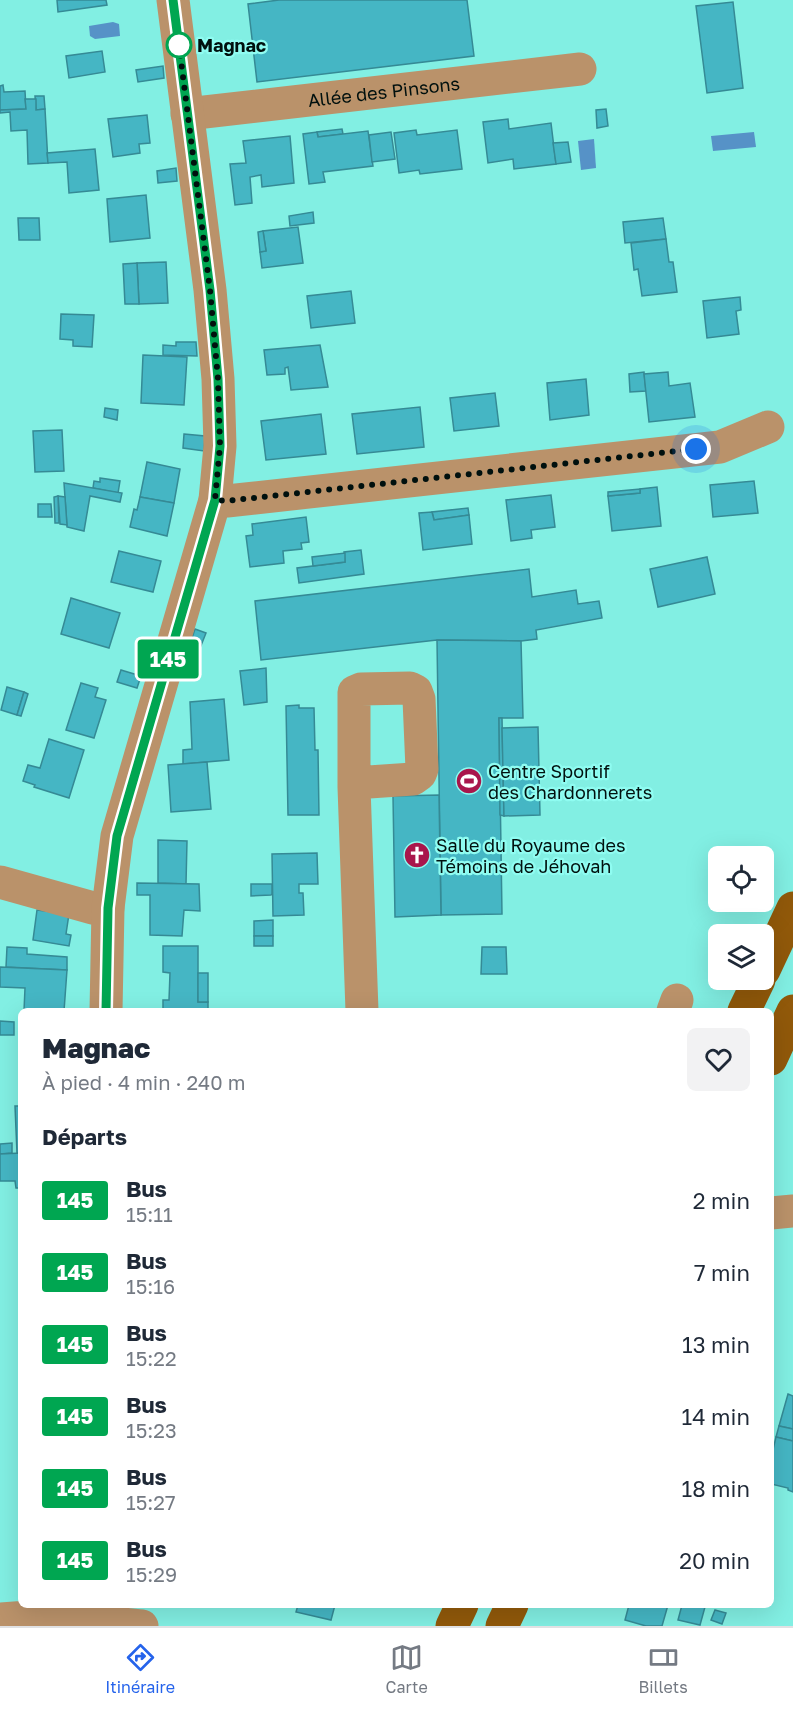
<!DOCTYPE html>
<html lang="fr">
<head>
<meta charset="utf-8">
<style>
	body { margin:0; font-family:"Golos Text",sans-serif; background:#f2f2f3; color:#1f2937; height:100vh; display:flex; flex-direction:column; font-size:22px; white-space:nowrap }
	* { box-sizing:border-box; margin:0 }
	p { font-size:20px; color:#747a83 }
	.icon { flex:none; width:33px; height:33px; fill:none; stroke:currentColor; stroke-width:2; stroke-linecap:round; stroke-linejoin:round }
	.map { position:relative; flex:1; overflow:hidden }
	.details { position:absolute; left:18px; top:1008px; width:756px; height:600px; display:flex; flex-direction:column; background:#fff; border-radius:9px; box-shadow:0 6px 24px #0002 }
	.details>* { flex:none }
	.badge { padding:0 12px; border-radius:4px; font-size:21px; line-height:39px }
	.buttons { position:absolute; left:708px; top:846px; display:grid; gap:12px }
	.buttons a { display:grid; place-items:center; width:66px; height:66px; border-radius:9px; background:#fff; box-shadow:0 6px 24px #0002; font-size:30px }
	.you { position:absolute; width:30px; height:30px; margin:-15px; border:4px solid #fff; border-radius:50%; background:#1a73e8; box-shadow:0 0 0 9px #1a73e833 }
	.map>.badge { position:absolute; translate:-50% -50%; box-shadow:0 0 0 3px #fff }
	h2 { padding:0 24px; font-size:22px; line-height:54px }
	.round { display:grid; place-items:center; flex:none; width:63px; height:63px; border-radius:9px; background:#f2f2f3 }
	.headline { display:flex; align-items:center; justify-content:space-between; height:102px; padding:0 24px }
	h1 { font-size:28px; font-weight:800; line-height:45px }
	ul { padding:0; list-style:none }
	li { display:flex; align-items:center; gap:18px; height:72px; padding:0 24px }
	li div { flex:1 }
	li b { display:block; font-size:22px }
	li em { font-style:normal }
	li .badge { min-width:66px; font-weight:700; text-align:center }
	.tab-bar { display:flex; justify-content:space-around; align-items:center; height:84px; border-top:2px solid #e0e1e3; background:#fff; font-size:16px; color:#747a83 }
	.tab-bar a { display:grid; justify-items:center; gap:3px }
	.tab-bar .selected { color:#2563eb }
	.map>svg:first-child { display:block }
	.water { fill:#5692c7 }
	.building { fill:#45b6c4; stroke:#358a95; stroke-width:1.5 }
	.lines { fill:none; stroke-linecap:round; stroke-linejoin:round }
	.minor { stroke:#ba926a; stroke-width:33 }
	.major { stroke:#91590a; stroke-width:33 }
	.line-casing { stroke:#fff; stroke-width:14 }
	.line { stroke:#00a651; stroke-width:9 }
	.walk { stroke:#00100e; stroke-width:6; stroke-dasharray:0 10.8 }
	.stop-dot { fill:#fff; stroke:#00a651; stroke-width:3 }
	.labels { text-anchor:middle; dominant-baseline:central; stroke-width:4.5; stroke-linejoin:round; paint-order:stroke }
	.stop-label { font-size:18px; font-weight:bold; fill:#00100e; stroke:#8ffcf1; text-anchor:start }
	.street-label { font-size:18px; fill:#00100e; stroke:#8ffcf1 }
	.poi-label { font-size:18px; fill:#00100e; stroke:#8ffcf1; text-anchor:start }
</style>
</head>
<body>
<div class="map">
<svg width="793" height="1626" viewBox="0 0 793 1626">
	<rect width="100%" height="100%" fill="#82efe3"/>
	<g class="water">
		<polygon points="113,22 119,24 120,36 95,39 90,36 89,26"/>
		<polygon points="754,132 756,147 713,151 711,136"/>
		<polygon points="594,139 596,168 581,170 578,141"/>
	</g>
	<g class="building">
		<polygon points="57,0 106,0 107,5 58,12"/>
		<polygon points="279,0 467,0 474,56 257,82 248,4"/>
		<polygon points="733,2 743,88 707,93 696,6"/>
		<polygon points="102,51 105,72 69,78 66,56"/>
		<polygon points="163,66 164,78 138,82 136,70"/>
		<polygon points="3,85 4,92 25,91 26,109 0,110 0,86"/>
		<polygon points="35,96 44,96 45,109 36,110"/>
		<polygon points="25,99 36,99 36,110 45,109 48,163 28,164 27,130 11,131 10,112 0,113 0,110 26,109"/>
		<polygon points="606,109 608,126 597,128 596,110"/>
		<polygon points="147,115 150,143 139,144 140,153 113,157 108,119"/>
		<polygon points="508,119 509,129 551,123 556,164 514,169 513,159 488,163 483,122"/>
		<polygon points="342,129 343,134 318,137 317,132"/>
		<polygon points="416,130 417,135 457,130 462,169 420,174 419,170 399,173 394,133"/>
		<polygon points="368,131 373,166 323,172 325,182 309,184 303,134 317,132 318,137"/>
		<polygon points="391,132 395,159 372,162 369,135"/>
		<polygon points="290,136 294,183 262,187 261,175 250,177 252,203 235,205 230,164 246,163 243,141"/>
		<polygon points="568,142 571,162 556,164 553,143"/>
		<polygon points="95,149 99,190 69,193 67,162 48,163 47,153"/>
		<polygon points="176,168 177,181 158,183 157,171"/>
		<polygon points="146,195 150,238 110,242 107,199"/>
		<polygon points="313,212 314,223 290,226 289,216"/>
		<polygon points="18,218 39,218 40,240 19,240"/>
		<polygon points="663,218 666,239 625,243 623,222"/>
		<polygon points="298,227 303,263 262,268 260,252 266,251 263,231"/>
		<polygon points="263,231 266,251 260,252 258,232"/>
		<polygon points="666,239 669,262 673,262 677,292 642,296 638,269 634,270 631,243"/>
		<polygon points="166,262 168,303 139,304 137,263"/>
		<polygon points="137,263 139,304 125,304 123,264"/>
		<polygon points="351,291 355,323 311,328 307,296"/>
		<polygon points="740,297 741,310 736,311 739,334 707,338 703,301"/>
		<polygon points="61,314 94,315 92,347 73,346 73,340 60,339"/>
		<polygon points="176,342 196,342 197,356 163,355 163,345 176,346"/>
		<polygon points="320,345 328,387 291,390 288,367 285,368 285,374 267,375 264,350"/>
		<polygon points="143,355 187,357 184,405 141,403"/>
		<polygon points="644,372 646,391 630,392 629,374"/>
		<polygon points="668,372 669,386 690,383 695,417 649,422 644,374"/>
		<polygon points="586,379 589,415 550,420 547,383"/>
		<polygon points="495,393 499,426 454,431 450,398"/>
		<polygon points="420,407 424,447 357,454 352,414"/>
		<polygon points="105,408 118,410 117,420 104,417"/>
		<polygon points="321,414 326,454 266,460 261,421"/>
		<polygon points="62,430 64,471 35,472 33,431"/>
		<polygon points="184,434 205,436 204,451 183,448"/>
		<polygon points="147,462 180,469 174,503 140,497"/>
		<polygon points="100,478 120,481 118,493 93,488 94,481 100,482"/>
		<polygon points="754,481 758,513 713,517 710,485"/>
		<polygon points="64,483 122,493 120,502 90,496 84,531 67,527"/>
		<polygon points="657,487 661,526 612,531 608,496 640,493 640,489"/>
		<polygon points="640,489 640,493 608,496 608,492"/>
		<polygon points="551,495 555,527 531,530 532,538 511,541 506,500"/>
		<polygon points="58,496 65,497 67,525 60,524"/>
		<polygon points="58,496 59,523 55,523 54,497"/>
		<polygon points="140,497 174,503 167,536 130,527 134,509 137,510"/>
		<polygon points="38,504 51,504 52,517 38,517"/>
		<polygon points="468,508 469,515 434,520 432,512"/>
		<polygon points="432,512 434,520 469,515 472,544 423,550 419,513"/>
		<polygon points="306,517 309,542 301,543 302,549 283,551 284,563 250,567 246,536 253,535 252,524"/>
		<polygon points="361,550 364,574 299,583 297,568 345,562 344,552"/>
		<polygon points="119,551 161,561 153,592 111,582"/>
		<polygon points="345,553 345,562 313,566 312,557"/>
		<polygon points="707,557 715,594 658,607 650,569"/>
		<polygon points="529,569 532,597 576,590 578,604 599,601 602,618 536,630 537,639 521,641 437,640 261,660 255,601"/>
		<polygon points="71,598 120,613 109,648 61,634"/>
		<polygon points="195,629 206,633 200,648 190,644"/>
		<polygon points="437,640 521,641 523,718 499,718 502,914 441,915"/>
		<polygon points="266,668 267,702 244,705 240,671"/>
		<polygon points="121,670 141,676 137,688 117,682"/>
		<polygon points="81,683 98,688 95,697 106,700 94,738 66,730"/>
		<polygon points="7,687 24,692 17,715 1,710"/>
		<polygon points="24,692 28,694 21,716 17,715"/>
		<polygon points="224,699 229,760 183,764 183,750 192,749 190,702"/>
		<polygon points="299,705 299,708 314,708 315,750 318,750 319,815 288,815 286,706"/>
		<polygon points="499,718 502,718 504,816 500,815"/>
		<polygon points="538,727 540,815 504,816 502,728"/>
		<polygon points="49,739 84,750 69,798 34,787 35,785 23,781 28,765 40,768"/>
		<polygon points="207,762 211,809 171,812 168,765"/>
		<polygon points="439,795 441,915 395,917 393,796"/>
		<polygon points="158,840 187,841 186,884 158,883"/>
		<polygon points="317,853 318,884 299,884 299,893 303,893 304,915 273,916 272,854"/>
		<polygon points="137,883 199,884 200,911 184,910 182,936 150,935 150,895 137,895"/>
		<polygon points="251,884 272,884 272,894 271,895 251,896"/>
		<polygon points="37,910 69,914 66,934 71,935 69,946 33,940"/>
		<polygon points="273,920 273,936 254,936 254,921"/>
		<rect x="254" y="936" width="19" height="10"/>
		<polygon points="163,946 198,946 198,1002 208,1002 208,1011 163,1011 163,1000 169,1000 170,973 163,972"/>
		<polygon points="7,947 27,948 27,954 67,957 67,970 6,967"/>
		<polygon points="482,947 506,947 507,974 481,974"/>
		<polygon points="0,967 67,970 64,1011 24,1011 25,988 0,987"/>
		<rect x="198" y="973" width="10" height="29"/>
		<polygon points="0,1021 14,1022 14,1035 0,1035"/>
		<polygon points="15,1106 21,1106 21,1153 17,1153"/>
		<polygon points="12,1143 12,1153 0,1154 0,1144"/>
		<polygon points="21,1153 21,1188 16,1188 15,1181 0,1181 0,1154"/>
		<polygon points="788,1394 793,1396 793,1429 779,1426"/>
		<polygon points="779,1426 793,1429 793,1441 776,1437"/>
		<polygon points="776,1437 793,1441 793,1492 788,1490 788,1488 771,1484 771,1458"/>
		<polygon points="298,1605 335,1605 331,1620 296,1612"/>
		<polygon points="629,1605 668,1605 662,1626 646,1626 625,1620"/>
		<polygon points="682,1605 705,1607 700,1625 678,1620"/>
		<polygon points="715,1610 726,1613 722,1624 711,1620"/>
	</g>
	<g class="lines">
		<g class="minor">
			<path id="s1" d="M187,114L580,69"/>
			<polyline points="215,500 227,501 720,447 768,427"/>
			<polyline points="354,783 413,779 420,774 422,769 419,699 416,691 410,688 361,689 354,692 354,787 362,1011"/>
			<polyline points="0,882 93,908 108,908"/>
			<polyline points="106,1011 108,908 117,836 215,500 220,446 218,379 210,290 173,0"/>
			<polyline points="673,1011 677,1000"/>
			<polyline points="771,1213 793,1211"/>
			<path d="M0,1619C47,1614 95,1621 142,1626"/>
		</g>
		<g class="major">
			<polyline points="764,970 793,908"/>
			<polyline points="744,1011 759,980"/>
			<polyline points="771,1059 793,1011"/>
			<polyline points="452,1626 462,1605"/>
			<polyline points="502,1626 512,1605"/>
		</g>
	</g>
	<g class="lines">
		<defs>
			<polyline id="line" points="106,1011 108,908 117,836 215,500 220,446 218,379 210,290 173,0"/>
		</defs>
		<use href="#line" class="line-casing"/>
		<use href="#line" class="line"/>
		<polyline class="walk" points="179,45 210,290 218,379 220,446 215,500 226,501 696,449"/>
	</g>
	<defs>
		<symbol id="stadium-disc" viewBox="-11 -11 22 22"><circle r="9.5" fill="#a9164c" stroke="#8ffcf1"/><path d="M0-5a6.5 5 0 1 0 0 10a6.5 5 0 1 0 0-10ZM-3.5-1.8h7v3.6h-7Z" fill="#fff"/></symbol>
		<symbol id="church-disc" viewBox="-11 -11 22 22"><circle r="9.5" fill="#a9164c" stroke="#8ffcf1"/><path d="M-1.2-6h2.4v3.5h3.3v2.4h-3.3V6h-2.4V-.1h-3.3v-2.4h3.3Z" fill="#fff"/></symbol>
	</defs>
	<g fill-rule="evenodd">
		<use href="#stadium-disc" x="454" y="766" width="30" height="30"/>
		<use href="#church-disc" x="402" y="840" width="30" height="30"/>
	</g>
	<circle class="stop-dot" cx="179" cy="45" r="12"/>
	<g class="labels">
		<g class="stop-label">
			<text x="197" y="45">Magnac</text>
		</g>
		<g class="street-label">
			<text stroke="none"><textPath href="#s1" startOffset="198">Allée des Pinsons</textPath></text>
		</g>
		<g class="poi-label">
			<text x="488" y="771">Centre Sportif<tspan x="488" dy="21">des Chardonnerets</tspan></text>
			<text x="436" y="845">Salle du Royaume des<tspan x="436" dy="21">Témoins de Jéhovah</tspan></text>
		</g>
	</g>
</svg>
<div class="buttons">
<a><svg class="icon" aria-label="locate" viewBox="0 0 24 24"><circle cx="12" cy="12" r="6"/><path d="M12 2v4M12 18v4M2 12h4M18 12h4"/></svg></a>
<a><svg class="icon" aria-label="layers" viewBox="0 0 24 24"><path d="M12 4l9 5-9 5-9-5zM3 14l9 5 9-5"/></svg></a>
</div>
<div class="you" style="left:696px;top:449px"></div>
<b class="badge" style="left:168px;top:659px;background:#00a651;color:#fff">145</b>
<section class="details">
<div class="headline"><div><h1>Magnac</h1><p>À pied · 4 min · 240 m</p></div><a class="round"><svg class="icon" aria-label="heart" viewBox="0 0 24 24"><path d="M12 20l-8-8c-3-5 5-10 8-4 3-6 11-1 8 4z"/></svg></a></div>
<h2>Départs</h2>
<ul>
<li><span class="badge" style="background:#00a651;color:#fff">145</span><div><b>Bus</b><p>15:11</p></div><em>2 min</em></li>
<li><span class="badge" style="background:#00a651;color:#fff">145</span><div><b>Bus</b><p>15:16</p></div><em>7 min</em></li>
<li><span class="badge" style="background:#00a651;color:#fff">145</span><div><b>Bus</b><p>15:22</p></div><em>13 min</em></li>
<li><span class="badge" style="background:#00a651;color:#fff">145</span><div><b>Bus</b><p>15:23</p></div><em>14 min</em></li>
<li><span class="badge" style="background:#00a651;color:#fff">145</span><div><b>Bus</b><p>15:27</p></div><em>18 min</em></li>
<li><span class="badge" style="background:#00a651;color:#fff">145</span><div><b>Bus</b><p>15:29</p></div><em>20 min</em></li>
</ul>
</section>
</div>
<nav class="tab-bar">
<a class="selected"><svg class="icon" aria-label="directions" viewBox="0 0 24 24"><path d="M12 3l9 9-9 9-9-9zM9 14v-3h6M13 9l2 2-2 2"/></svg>Itinéraire</a>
<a><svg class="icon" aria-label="map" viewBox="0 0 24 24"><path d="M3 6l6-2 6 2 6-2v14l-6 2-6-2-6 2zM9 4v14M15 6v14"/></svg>Carte</a>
<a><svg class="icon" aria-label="tickets" viewBox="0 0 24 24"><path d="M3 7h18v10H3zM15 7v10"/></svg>Billets</a>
</nav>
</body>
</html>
